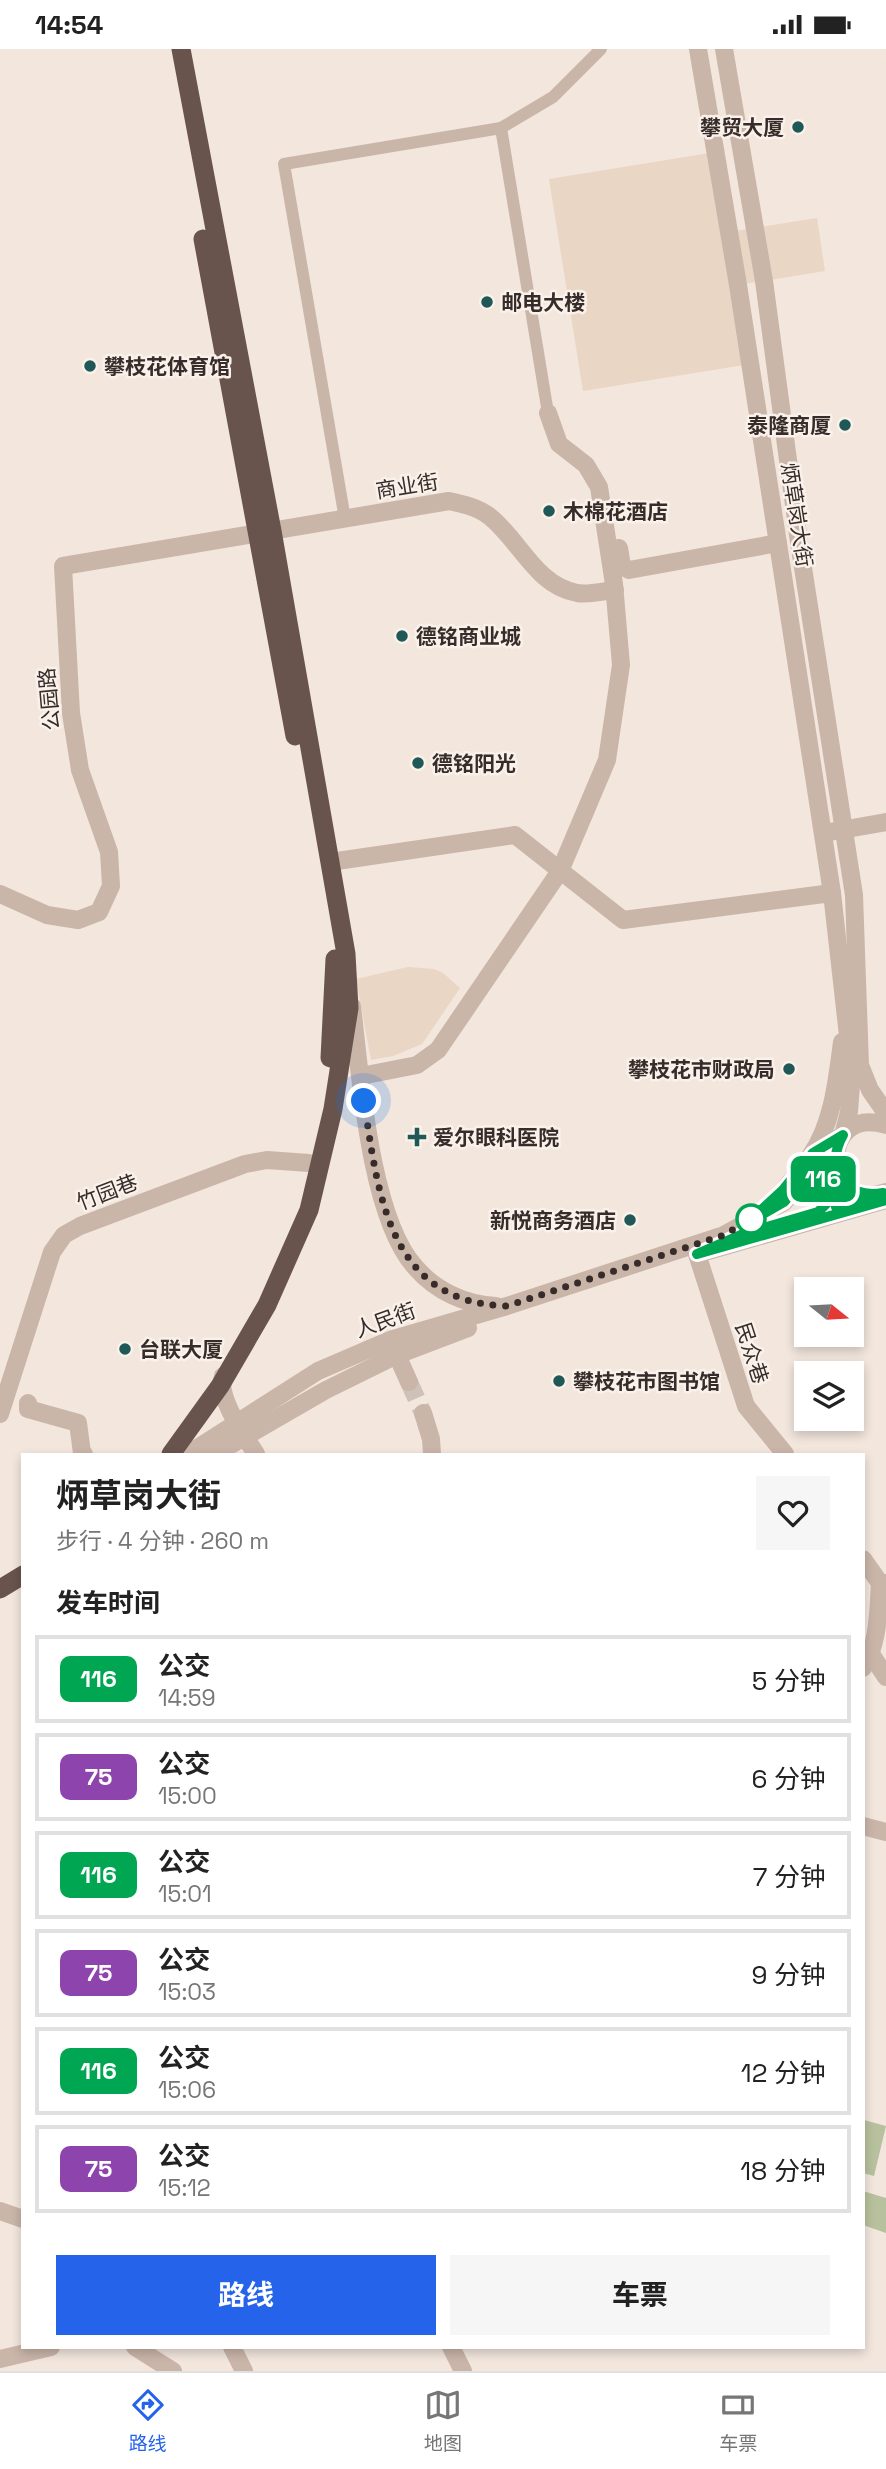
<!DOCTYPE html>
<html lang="zh">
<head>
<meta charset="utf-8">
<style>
	body { margin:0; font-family:"Space Grotesk","Noto Sans SC",sans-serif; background:#f6f6f6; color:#222; height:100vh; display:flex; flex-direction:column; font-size:26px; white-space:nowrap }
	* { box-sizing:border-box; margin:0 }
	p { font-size:23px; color:#767676 }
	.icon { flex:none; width:38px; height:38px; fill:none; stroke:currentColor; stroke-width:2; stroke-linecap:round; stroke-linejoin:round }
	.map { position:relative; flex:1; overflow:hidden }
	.panel { position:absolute; left:21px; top:1404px; width:844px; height:896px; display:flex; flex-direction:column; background:#fff; border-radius:0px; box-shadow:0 4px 10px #0003 }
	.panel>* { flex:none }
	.badge { padding:0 14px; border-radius:10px; font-size:24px; line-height:46px }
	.needle { width:46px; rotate:108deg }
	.tools { position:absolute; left:794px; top:1228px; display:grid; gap:14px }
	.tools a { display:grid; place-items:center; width:70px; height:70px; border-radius:0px; background:#fff; box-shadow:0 4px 10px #0003; font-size:35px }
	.you { position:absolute; width:35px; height:35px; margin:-18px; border:5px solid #fff; border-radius:50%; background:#1a73e8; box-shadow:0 0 0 10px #1a73e833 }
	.map>.badge { position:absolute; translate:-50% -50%; box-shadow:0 0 0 4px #fff }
	h2 { padding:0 35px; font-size:26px; line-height:63px }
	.round { display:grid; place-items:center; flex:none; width:74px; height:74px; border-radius:0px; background:#f6f6f6 }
	.overview { display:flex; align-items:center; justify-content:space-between; height:119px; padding:0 35px }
	h1 { font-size:33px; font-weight:700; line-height:52px }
	.button { display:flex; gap:14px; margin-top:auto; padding:14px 35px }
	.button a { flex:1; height:80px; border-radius:0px; background:#2563eb; color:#fff; font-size:28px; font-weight:700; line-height:80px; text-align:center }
	.button a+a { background:#f6f6f6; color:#222 }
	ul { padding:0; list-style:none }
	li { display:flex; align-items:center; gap:21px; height:88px; margin:0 14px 10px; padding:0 21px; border:4px solid #e0e0e0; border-radius:0px }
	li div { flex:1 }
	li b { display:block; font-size:26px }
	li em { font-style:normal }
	li .badge { min-width:77px; font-weight:700; text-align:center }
	.status { display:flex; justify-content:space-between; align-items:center; height:49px; padding:0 35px; background:#fff; direction:ltr }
	.status svg { height:19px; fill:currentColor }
	.tabs { display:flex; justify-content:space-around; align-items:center; height:98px; border-top:2px solid #e0e0e0; background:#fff; font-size:19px; color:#767676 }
	.tabs a { display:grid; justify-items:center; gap:4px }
	.tabs .current { color:#2563eb }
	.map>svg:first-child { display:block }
	.green { fill:#b8c19d }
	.plaza { fill:#e9d6c5 }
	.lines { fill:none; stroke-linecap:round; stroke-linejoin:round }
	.minor-tunnel { stroke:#cdc1b9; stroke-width:18; stroke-dasharray:18 9; stroke-linecap:butt }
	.pedestrian { stroke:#cab5a9; stroke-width:12 }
	.minor { stroke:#cab5a9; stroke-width:18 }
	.tertiary { stroke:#cab5a9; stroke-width:18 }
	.trunk { stroke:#68544d; stroke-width:19 }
	.line-casing { stroke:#fff; stroke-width:16 }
	.line { stroke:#00a651; stroke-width:10 }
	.walk { stroke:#372c29; stroke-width:7; stroke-dasharray:0 12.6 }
	.poi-dot { fill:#1f5856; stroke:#f9f1ea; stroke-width:2.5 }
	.stop-dot { fill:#fff; stroke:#00a651; stroke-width:3.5 }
	.labels { text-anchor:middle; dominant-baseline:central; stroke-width:5; stroke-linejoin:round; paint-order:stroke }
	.poi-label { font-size:21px; font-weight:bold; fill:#372c29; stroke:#f9f1ea; text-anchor:start }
	.street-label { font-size:21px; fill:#372c29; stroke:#f9f1ea }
</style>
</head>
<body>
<div class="status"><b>14:54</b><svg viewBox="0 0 49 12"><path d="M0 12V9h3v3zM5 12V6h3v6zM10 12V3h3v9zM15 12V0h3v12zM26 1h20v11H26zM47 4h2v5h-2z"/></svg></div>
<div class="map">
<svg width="886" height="2322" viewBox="0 0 886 2322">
	<rect width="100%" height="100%" fill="#f2e6dd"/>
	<g class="green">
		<polygon points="864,2071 886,2077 874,2127 863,2124"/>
		<polygon points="863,2142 886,2149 886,2184 863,2176"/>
	</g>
	<g class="plaza">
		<polygon points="716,103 728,183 817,169 825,222 738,236 750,315 583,342 549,130"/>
		<polygon points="408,918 434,920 443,924 460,939 422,995 393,1007 371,1011 356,930"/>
	</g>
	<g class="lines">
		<polyline class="minor-tunnel" points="409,1333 423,1364"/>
		<g class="pedestrian">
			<polyline points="501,79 548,364"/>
			<polyline points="345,470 284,115 501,79 553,48 601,0"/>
		</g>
		<g class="minor">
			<polyline points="619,499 622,517 629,521 778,494"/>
			<polyline points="824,784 886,773"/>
			<polyline points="330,813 515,786 623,871 832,844"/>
			<path d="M0,845L47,866L78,871L99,863L111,837L109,803L80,721L71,664L63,517L449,452C463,455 477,458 489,467C520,491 535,536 577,544C589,546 603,542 615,541"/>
			<polyline points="361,1027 417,1016 438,1001 560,822 607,711 621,616 614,535 599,438 586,416 559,395 548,364"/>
			<polyline points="697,1205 746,1357 785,1405"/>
			<polyline points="397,1306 409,1333"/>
			<polyline points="28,1354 28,1360 78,1374 82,1404 84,1405"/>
			<polyline points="423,1364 431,1390 432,1405"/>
			<polyline points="0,1365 52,1203 64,1186 80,1177 245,1115 267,1111 309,1114"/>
			<polyline points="863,1510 880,1534 886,1534"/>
			<polyline points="871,1605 886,1628"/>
			<path d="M863,1619C879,1594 878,1563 880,1534"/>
			<polyline points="863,1777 886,1783"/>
			<polyline points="0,2162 23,2170"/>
			<polyline points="135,2298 173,2322"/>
			<polyline points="232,2298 244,2322"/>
			<polyline points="451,2298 463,2322"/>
			<polyline points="0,2310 51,2298"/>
		</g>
		<g class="tertiary">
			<polyline points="698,0 738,236 832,844 852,1022 849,1063 843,1086 813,1104"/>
			<polyline points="724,0 764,232 799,493 854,846 860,1016 870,1041 886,1064"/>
			<path d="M352,957C360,1024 370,1170 416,1219C436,1242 466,1256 496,1257"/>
			<path d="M886,1076C817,1055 822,1166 886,1143"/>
			<path d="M787,1137C795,1127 804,1117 811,1106C833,1074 837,1030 842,993"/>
			<polyline points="708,1202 886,1151"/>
			<path d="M223,1327C217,1349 244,1386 256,1405"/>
			<polyline points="188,1405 318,1322 390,1291 507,1257 724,1186 784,1153 803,1131 826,1130 832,1138 831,1150 818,1163"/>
			<polyline points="215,1405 326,1341 397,1306 468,1279"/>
		</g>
		<g class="trunk">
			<polyline points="203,190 295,687"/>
			<polyline points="330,1009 335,910"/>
			<polyline points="171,1405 220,1337 267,1256 309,1161 333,1060 341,1009 349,959 346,905 272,482 181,0"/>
			<polyline points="0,1540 23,1526"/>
		</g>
	</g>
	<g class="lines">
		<defs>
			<path id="line" d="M836,1158L883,1144C844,1151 824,1119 843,1086L813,1104L783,1141L747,1174L784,1153L803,1131L826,1130L832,1138L831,1150L818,1163L743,1185L697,1205L886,1151"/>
		</defs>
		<use href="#line" class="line-casing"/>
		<use href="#line" class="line"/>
		<path class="walk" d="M364,1052C378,1144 388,1254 507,1257L724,1186L751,1170"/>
	</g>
	<g class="poi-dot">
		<circle cx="798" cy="78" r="7"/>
		<circle cx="487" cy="253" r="7"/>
		<circle cx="90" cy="317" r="7"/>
		<circle cx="845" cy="376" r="7"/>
		<circle cx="549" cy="462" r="7"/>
		<circle cx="402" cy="587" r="7"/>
		<circle cx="418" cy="714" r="7"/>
		<circle cx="789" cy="1020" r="7"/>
		<path d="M413.5 1077.5h7v7h7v7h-7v7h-7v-7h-7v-7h7z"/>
		<circle cx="630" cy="1171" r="7"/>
		<circle cx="125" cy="1300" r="7"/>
		<circle cx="559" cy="1332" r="7"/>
	</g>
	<circle class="stop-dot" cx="751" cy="1170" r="14"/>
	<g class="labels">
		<g class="poi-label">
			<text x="784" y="78" text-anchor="end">攀贸大厦</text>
			<text x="501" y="253">邮电大楼</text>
			<text x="104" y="317">攀枝花体育馆</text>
			<text x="831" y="376" text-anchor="end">泰隆商厦</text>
			<text x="563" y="462">木棉花酒店</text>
			<text x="416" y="587">德铭商业城</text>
			<text x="432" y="714">德铭阳光</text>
			<text x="775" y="1020" text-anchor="end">攀枝花市财政局</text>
			<text x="433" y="1088">爱尔眼科医院</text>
			<text x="616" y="1171" text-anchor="end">新悦商务酒店</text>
			<text x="139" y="1300">台联大厦</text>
			<text x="573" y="1332">攀枝花市图书馆</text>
		</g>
		<g class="street-label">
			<text transform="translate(407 437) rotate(-9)">商业街</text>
			<text transform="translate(797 466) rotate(81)">炳草岗大街</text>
			<text transform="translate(49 650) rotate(-95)">公园路</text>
			<text transform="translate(107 1143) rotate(-21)">竹园巷</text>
			<text transform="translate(385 1271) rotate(-20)">人民街</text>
			<text transform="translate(752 1304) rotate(72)">民众巷</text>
		</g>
	</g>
</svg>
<div class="tools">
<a><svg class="needle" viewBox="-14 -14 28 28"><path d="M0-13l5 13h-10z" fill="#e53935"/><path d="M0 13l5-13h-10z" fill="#767676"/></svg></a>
<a><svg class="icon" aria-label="layers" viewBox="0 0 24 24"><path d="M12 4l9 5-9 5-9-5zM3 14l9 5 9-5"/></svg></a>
</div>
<div class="you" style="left:364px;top:1052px"></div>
<b class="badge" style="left:823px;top:1130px;background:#00a651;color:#fff">116</b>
<section class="panel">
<div class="overview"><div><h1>炳草岗大街</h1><p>步行 · 4 分钟 · 260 m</p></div><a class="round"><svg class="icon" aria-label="heart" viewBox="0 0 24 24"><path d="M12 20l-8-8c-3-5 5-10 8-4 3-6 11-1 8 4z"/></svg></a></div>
<h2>发车时间</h2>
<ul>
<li><span class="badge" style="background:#00a651;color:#fff">116</span><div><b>公交</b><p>14:59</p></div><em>5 分钟</em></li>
<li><span class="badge" style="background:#8e44ad;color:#fff">75</span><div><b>公交</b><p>15:00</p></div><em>6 分钟</em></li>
<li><span class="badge" style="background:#00a651;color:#fff">116</span><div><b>公交</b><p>15:01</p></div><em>7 分钟</em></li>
<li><span class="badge" style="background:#8e44ad;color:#fff">75</span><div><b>公交</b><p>15:03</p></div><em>9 分钟</em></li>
<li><span class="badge" style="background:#00a651;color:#fff">116</span><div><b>公交</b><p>15:06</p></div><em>12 分钟</em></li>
<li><span class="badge" style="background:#8e44ad;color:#fff">75</span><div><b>公交</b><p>15:12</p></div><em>18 分钟</em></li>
</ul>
<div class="button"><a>路线</a><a>车票</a></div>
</section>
</div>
<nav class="tabs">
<a class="current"><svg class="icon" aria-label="directions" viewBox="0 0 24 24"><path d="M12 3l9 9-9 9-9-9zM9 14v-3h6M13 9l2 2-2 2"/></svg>路线</a>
<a><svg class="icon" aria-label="map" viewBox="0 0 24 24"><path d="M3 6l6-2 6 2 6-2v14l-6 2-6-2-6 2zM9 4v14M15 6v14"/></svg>地图</a>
<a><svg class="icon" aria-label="tickets" viewBox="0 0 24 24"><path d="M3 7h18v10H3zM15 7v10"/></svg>车票</a>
</nav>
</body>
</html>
